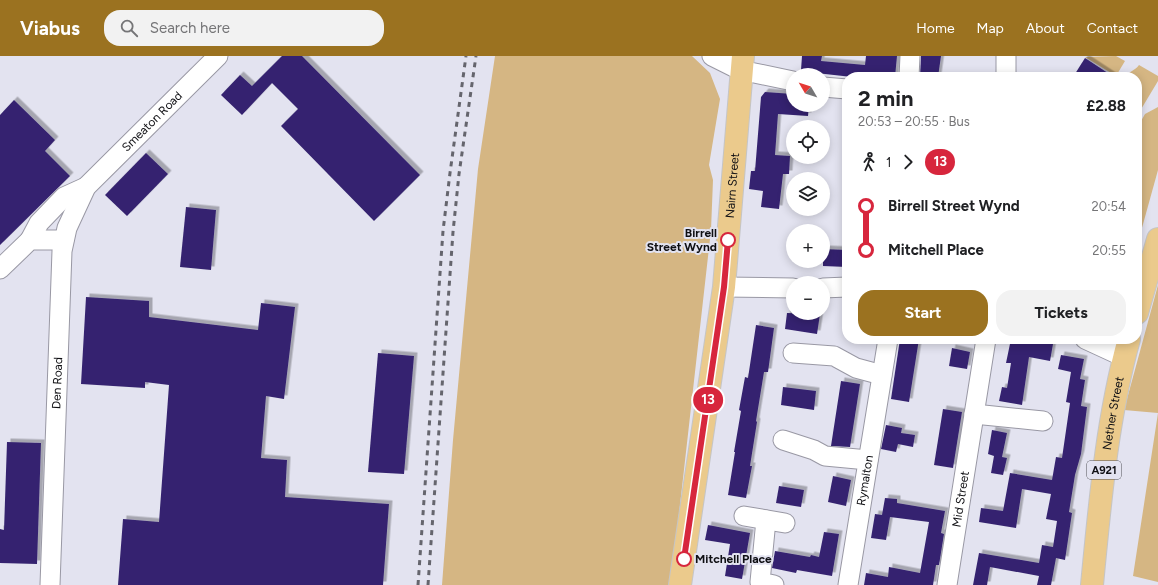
<!DOCTYPE html>
<html lang="en">
<head>
<meta charset="utf-8">
<style>
	body { margin:0; font-family:Figtree,sans-serif; background:#f2f2f2; color:#202124; height:100vh; display:flex; flex-direction:column; font-size:15px; white-space:nowrap }
	* { box-sizing:border-box; margin:0 }
	p { font-size:13px; color:#757577 }
	.icon { flex:none; width:22px; height:22px; fill:none; stroke:currentColor; stroke-width:2; stroke-linecap:round; stroke-linejoin:round }
	.map { position:relative; flex:1; overflow:hidden }
	.panel { position:absolute; left:842px; top:16px; width:300px; height:272px; display:flex; flex-direction:column; background:#fff; border-radius:16px; box-shadow:0 2px 10px #0003 }
	.panel>* { flex:none }
	.badge { padding:0 8px; border-radius:13px; font-size:14px; line-height:26px }
	.needle { width:26px; rotate:309deg }
	.tools { position:absolute; left:786px; top:12px; display:grid; gap:8px }
	.tools a { display:grid; place-items:center; width:44px; height:44px; border-radius:50%; background:#fff; box-shadow:0 2px 10px #0003; font-size:20px }
	.map>.badge { position:absolute; translate:-50% -50%; box-shadow:0 0 0 2px #fff }
	.legs { display:flex; align-items:center; gap:6px; height:44px; padding:0 16px; font-size:13px }
	.legs p { margin-inline-start:auto }
	.overview { display:flex; align-items:center; justify-content:space-between; height:68px; padding:0 16px }
	h1 { font-size:22px; font-weight:700; line-height:30px }
	.action { display:flex; gap:8px; margin-top:auto; padding:8px 16px }
	.action a { flex:1; height:46px; border-radius:16px; background:#9b7220; color:#fff; font-size:16px; font-weight:700; line-height:46px; text-align:center }
	.action a+a { background:#f2f2f2; color:#202124 }
	ul { padding:0 16px; list-style:none }
	li { display:flex; align-items:center; gap:14px; height:44px; font-size:15px }
	li i { display:grid; place-items:center; width:6px; height:100%; margin:0 5px; background:currentColor }
	li i::after { content:''; width:10px; height:10px; margin:-5px; border:3px solid; border-radius:50%; background:#fff }
	li p { margin-inline-start:auto }
	li:first-child i { background:linear-gradient(#0000 50%,currentColor 0) }
	li:last-child i { background:linear-gradient(currentColor 50%,#0000 0) }
	header { display:flex; align-items:center; gap:24px; box-sizing:border-box; height:56px; padding:0 20px; background:#9b7220; color:#fff }
	header strong { font-size:19px }
	nav { display:flex; gap:22px; margin-inline-start:auto; font-size:14px }
	.search { width:280px; height:36px; background:#f2f2f2; display:flex; align-items:center; gap:10px; box-sizing:border-box; padding:0 14px; border-radius:16px; color:#757577; font-size:15px }
	.map>svg:first-child { display:block }
	.green { fill:#d5b683 }
	.building { fill:#35246f; filter:url(#shadow) }
	.lines { fill:none; stroke-linecap:round; stroke-linejoin:round }
	.minor-casing { stroke:#9998a4; stroke-width:21 }
	.major-casing { stroke:#c5c5c6; stroke-width:24 }
	.minor { stroke:#fff; stroke-width:19 }
	.major { stroke:#ebca8c; stroke-width:22 }
	.rail { stroke:#65656d; stroke-width:3; stroke-dasharray:5 5; stroke-linecap:butt }
	.line-1-casing { stroke:#fff; stroke-width:9 }
	.line-1 { stroke:#d7263d; stroke-width:6 }
	.stop-1-dot { fill:#fff; stroke:#d7263d; stroke-width:2 }
	.labels { text-anchor:middle; dominant-baseline:central; stroke-width:4; stroke-linejoin:round; paint-order:stroke }
	.shield { fill:#e3e3f0; stroke:#4f4f55; stroke-width:1 }
	.shield-label { font-size:11px; font-weight:bold; fill:#0f0f13 }
	.street-label { font-size:12px; fill:#0f0f13; stroke:#e3e3f0 }
	.stop-label { font-size:12px; font-weight:bold; fill:#0f0f13; stroke:#e3e3f0; text-anchor:end }
</style>
</head>
<body>
<header>
<strong>Viabus</strong>
<div class="search"><svg class="icon" aria-label="search" viewBox="0 0 24 24"><circle cx="10" cy="10" r="6"/><path d="M15 15l6 6"/></svg>Search here</div>
<nav><a>Home</a><a>Map</a><a>About</a><a>Contact</a></nav>
</header>
<div class="map">
<svg width="1158" height="529" viewBox="0 0 1158 529">
	<defs>
		<filter id="shadow"><feDropShadow dx="3.5" dy="-3.5" stdDeviation="0" flood-color="#0004"/></filter>
	</defs>
	<rect width="100%" height="100%" fill="#e3e3f0"/>
	<g class="green">
		<polygon points="495,0 692,0 710,17 720,43 709,109 713,124 711,174 671,529 442,529 453,384 478,113"/>
		<polygon points="1116,0 1125,5 1116,20 1085,1"/>
		<path d="M1139,9L1158,20V25L1137,60V21H1125C1129,15 1135,15 1139,9Z"/>
		<polygon points="1158,51 1158,114 1140,179 1137,177 1137,72 1145,58"/>
		<polygon points="1158,229 1158,526 1133,520 1158,357 1124,354"/>
	</g>
	<g class="building">
		<polygon points="282,0 302,0 420,119 374,165 281,70 298,53 272,27 242,59 221,39 240,19 252,30"/>
		<polygon points="802,0 822,0 821,5 865,9 866,0 897,0 895,21 852,21 816,17 801,14"/>
		<polygon points="921,0 941,0 938,21 920,21"/>
		<polygon points="1085,2 1114,21 1073,21"/>
		<polygon points="765,36 793,38 793,49 809,49 808,60 778,58 775,99 790,100 789,118 783,118 779,153 761,151 763,135 749,133 751,115 755,115 761,41"/>
		<polygon points="14,44 55,84 45,95 70,120 0,189 0,59"/>
		<polygon points="146,97 168,118 127,160 105,139"/>
		<polygon points="186,151 216,154 211,214 180,211"/>
		<polygon points="823,193 847,194 847,211 823,210"/>
		<polygon points="86,241 149,245 149,261 258,274 261,247 295,251 284,343 266,340 261,402 287,404 285,441 389,448 383,529 118,529 123,463 159,466 169,329 145,326 145,332 81,328"/>
		<polygon points="787,257 820,258 817,278 785,273"/>
		<polygon points="756,269 774,272 768,316 764,316 756,365 757,366 750,410 752,410 746,442 728,439 735,396 734,396 741,355 739,354 745,321 748,322"/>
		<polygon points="900,283 919,283 909,346 891,343"/>
		<polygon points="1011,283 1024,283 1053,288 1050,305 1029,301 1022,349 999,345 1002,331 1007,332 1011,307 1006,307"/>
		<polygon points="952,292 970,296 967,313 949,310"/>
		<polygon points="378,297 414,300 404,418 368,416"/>
		<polygon points="1061,299 1084,303 1080,323 1085,324 1081,350 1087,351 1081,398 1075,419 1069,456 1072,457 1065,504 1056,502 1051,529 1037,529 1039,520 990,511 987,529 973,529 979,497 1039,507 1042,489 1053,491 1057,465 1046,463 1051,438 1022,433 1016,472 979,466 981,452 1003,455 1010,417 1052,424 1056,401 1062,402 1070,347 1066,346 1071,316 1058,313"/>
		<polygon points="841,325 860,328 850,391 831,390"/>
		<polygon points="783,331 816,335 814,354 781,349"/>
		<polygon points="943,353 962,356 953,412 934,409"/>
		<polygon points="886,369 902,372 901,377 915,379 913,391 898,388 896,396 881,393"/>
		<polygon points="992,374 1007,377 1002,401 1007,402 1003,419 991,417 994,400 988,398"/>
		<polygon points="7,386 41,387 37,508 0,507 0,473 4,474"/>
		<polygon points="833,420 851,424 846,450 828,446"/>
		<polygon points="779,430 804,434 801,451 776,447"/>
		<polygon points="885,442 897,443 897,447 945,455 941,477 944,478 939,509 936,509 933,529 864,529 866,517 888,521 889,511 920,517 929,466 890,461 886,484 871,482 875,458 882,459"/>
		<polygon points="708,469 750,477 742,523 725,520 730,488 705,484"/>
		<polygon points="824,476 839,478 832,520 797,514 796,517 772,512 775,495 810,501 811,499 819,501"/>
	</g>
	<g class="lines">
		<defs>
			<g id="minor">
				<polyline points="712,0 740,14 793,25"/>
				<polyline points="909,21 910,0"/>
				<polyline points="1006,21 1006,0"/>
				<polyline points="823,31 847,33"/>
				<polyline points="30,184 39,167 64,141 86,131"/>
				<polyline points="0,213 30,184 64,184"/>
				<polyline points="724,231 793,232"/>
				<polyline points="823,232 847,231"/>
				<polyline points="1085,283 1124,301"/>
				<polyline points="793,297 834,300 856,312 882,319"/>
				<polyline points="974,358 1043,365"/>
				<polyline points="783,384 814,394 825,400 868,404"/>
				<polyline points="744,460 785,467"/>
				<polyline points="766,464 760,526 774,529"/>
				<path id="s1" d="M50,529L62,195L67,172L86,131L218,0"/>
				<path id="s2" d="M848,529L888,283"/>
				<path id="s3" d="M947,529L986,283"/>
			</g>
			<g id="major">
				<polyline points="1137,257 1158,183"/>
				<path id="s4" d="M680,529L724,231L743,0"/>
				<path id="s5" d="M1092,529C1100,446 1107,363 1129,283"/>
			</g>
		</defs>
		<use href="#minor" class="minor-casing"/>
		<use href="#major" class="major-casing"/>
		<use href="#minor" class="minor"/>
		<use href="#major" class="major"/>
		<g class="rail">
			<polyline points="418,529 443,175 450,117 466,0"/>
			<polyline points="428,529 453,176 459,118 476,0"/>
		</g>
	</g>
	<g class="lines">
		<defs>
			<polyline id="line-1" points="684,503 724,231 728,184"/>
		</defs>
		<use href="#line-1" class="line-1-casing"/>
		<use href="#line-1" class="line-1"/>
	</g>
	<g class="stop-1-dot">
		<circle cx="728" cy="184" r="7"/>
		<circle cx="684" cy="503" r="7"/>
	</g>
	<g class="labels">
		<rect class="shield" x="1087" y="405" width="34" height="18" rx="3"/>
		<g class="shield-label">
			<text x="1104" y="414">A921</text>
		</g>
		<g class="street-label">
			<text stroke="none"><textPath href="#s1" startOffset="496">Smeaton Road</textPath></text>
			<text stroke="none"><textPath href="#s4" startOffset="403">Nairn Street</textPath></text>
			<text stroke="none"><textPath href="#s1" startOffset="202">Den Road</textPath></text>
			<text stroke="none"><textPath href="#s5" startOffset="173">Nether Street</textPath></text>
			<text stroke="none"><textPath href="#s2" startOffset="106">Rymalton</textPath></text>
			<text stroke="none"><textPath href="#s3" startOffset="87">Mid Street</textPath></text>
		</g>
		<g class="stop-label">
			<text x="717" y="177">Birrell<tspan x="717" dy="14">Street Wynd</tspan></text>
			<text x="695" y="503" text-anchor="start">Mitchell Place</text>
		</g>
	</g>
</svg>
<div class="tools">
<a><svg class="needle" viewBox="-14 -14 28 28"><path d="M0-13l5 13h-10z" fill="#e53935"/><path d="M0 13l5-13h-10z" fill="#757577"/></svg></a>
<a><svg class="icon" aria-label="locate" viewBox="0 0 24 24"><circle cx="12" cy="12" r="6"/><path d="M12 2v4M12 18v4M2 12h4M18 12h4"/></svg></a>
<a><svg class="icon" aria-label="layers" viewBox="0 0 24 24"><path d="M12 4l9 5-9 5-9-5zM3 14l9 5 9-5"/></svg></a>
<a>+</a>
<a>−</a>
</div>
<b class="badge" style="left:708px;top:344px;background:#d7263d;color:#fff">13</b>
<section class="panel">
<div class="overview"><div><h1>2 min</h1><p>20:53 – 20:55 · Bus</p></div><b>£2.88</b></div>
<div class="legs"><svg class="icon" aria-label="walk" viewBox="0 0 24 24"><circle cx="13" cy="4" r="2"/><path d="M13 8l-2 6 4 7M11 14l-3 7M7 12l3-4h3l4 4"/></svg>1<svg class="icon" aria-label="forward" viewBox="0 0 24 24"><path d="M9 5l7 7-7 7"/></svg><b class="badge" style="background:#d7263d;color:#fff">13</b></div>
<ul>
<li><i style="color:#d7263d"></i><b>Birrell Street Wynd</b><p>20:54</p></li>
<li><i style="color:#d7263d"></i><b>Mitchell Place</b><p>20:55</p></li>
</ul>
<div class="action"><a>Start</a><a>Tickets</a></div>
</section>
</div>
</body>
</html>
